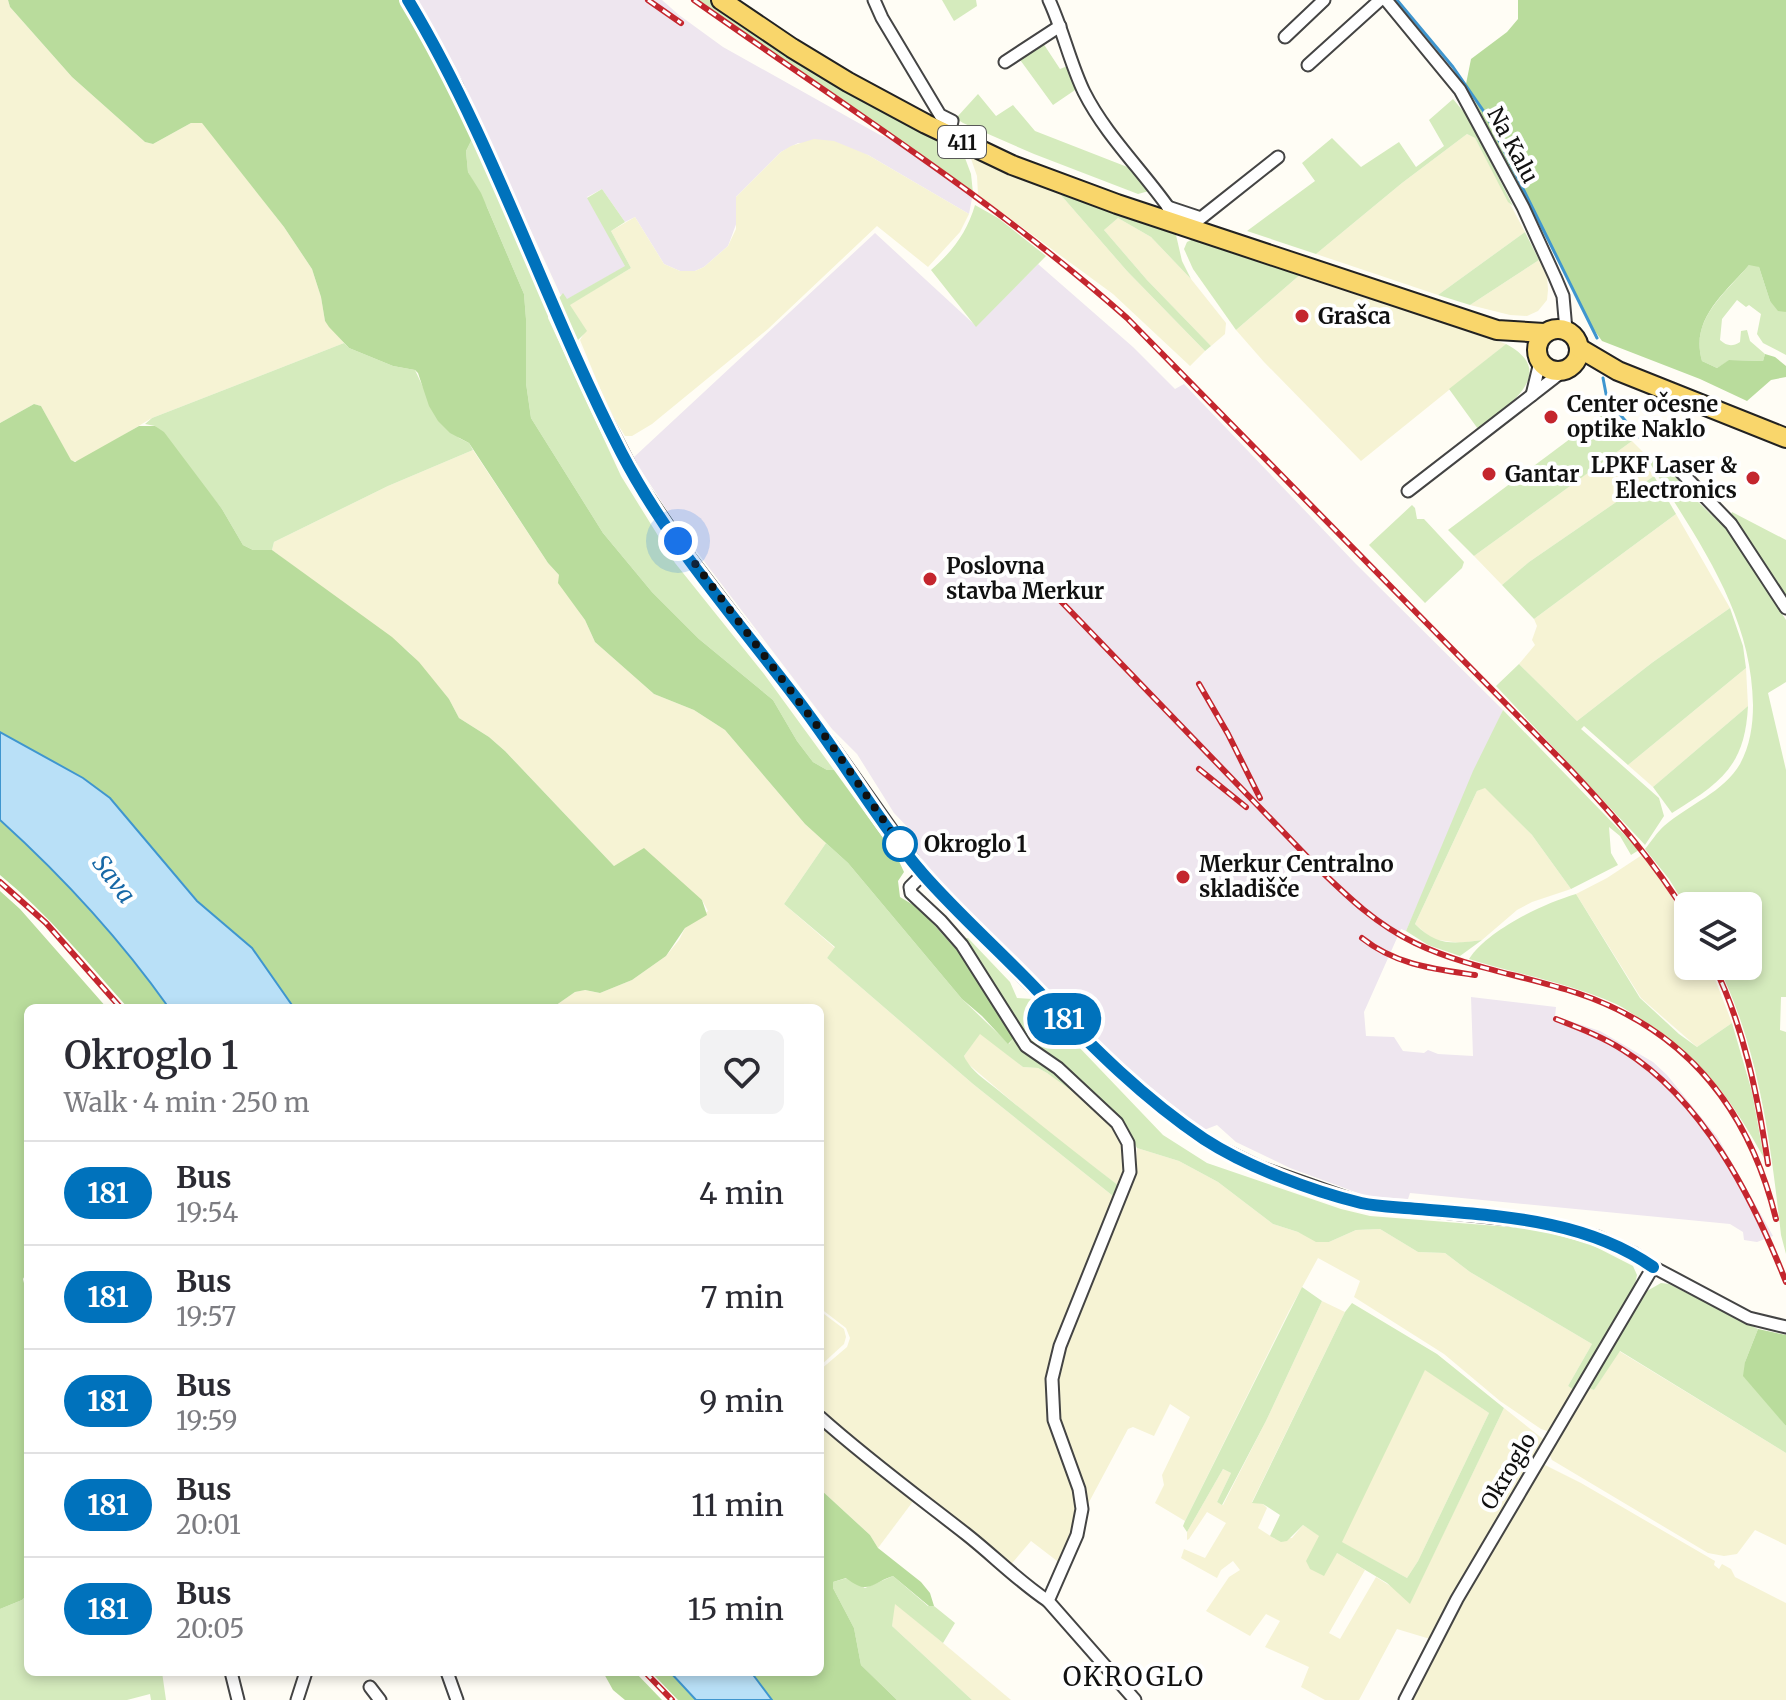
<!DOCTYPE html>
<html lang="en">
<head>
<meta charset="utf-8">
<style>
	body { margin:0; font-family:Merriweather,serif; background:#f2f2f3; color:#2b2b33; height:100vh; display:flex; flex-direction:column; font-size:30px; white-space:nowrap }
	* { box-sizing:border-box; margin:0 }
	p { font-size:26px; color:#7c7c81 }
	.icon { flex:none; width:44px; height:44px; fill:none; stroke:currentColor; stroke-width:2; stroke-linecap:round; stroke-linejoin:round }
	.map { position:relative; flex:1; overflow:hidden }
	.panel { position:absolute; left:24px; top:1004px; width:800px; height:672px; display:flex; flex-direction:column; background:#fff; border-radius:12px; box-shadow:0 4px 12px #0003 }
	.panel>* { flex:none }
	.badge { padding:0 16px; border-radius:26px; font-size:28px; line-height:52px }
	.tools { position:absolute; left:1674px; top:892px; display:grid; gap:16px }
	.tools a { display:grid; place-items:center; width:88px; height:88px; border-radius:12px; background:#fff; box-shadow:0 4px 12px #0003; font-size:40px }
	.you { position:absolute; width:40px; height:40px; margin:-20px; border:6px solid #fff; border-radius:50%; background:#1a73e8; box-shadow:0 0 0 12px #1a73e833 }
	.map>.badge { position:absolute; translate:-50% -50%; box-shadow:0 0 0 4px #fff }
	.round { display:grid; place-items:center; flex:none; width:84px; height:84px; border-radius:12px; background:#f2f2f3 }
	.head { display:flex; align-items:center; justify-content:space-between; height:136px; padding:0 40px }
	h1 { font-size:38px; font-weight:600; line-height:60px }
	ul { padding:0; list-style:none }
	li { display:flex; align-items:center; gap:24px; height:104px; padding:0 40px; border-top:2px solid #e1e1e2 }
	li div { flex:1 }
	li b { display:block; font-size:30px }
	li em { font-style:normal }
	li .badge { min-width:88px; font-weight:700; text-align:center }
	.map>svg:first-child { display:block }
	.industrial { fill:#eee6ef }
	.farmland { fill:#f6f3d4 }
	.green { fill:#d5ebbd; fill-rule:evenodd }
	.forest { fill:#b9dc9c }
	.water { fill:#b9e0f7; stroke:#3f96cf; stroke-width:2 }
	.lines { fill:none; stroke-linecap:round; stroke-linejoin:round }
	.stream { stroke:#3f96cf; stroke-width:3 }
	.minor-casing { stroke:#444; stroke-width:15 }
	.primary-casing { stroke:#222; stroke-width:22 }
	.minor { stroke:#fff; stroke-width:11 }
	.primary { stroke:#f9d66b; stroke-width:18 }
	.rail-casing { stroke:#c4262e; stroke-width:6 }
	.rail { stroke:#fff; stroke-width:3; stroke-dasharray:9; stroke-linecap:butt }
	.line-casing { stroke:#fff; stroke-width:18 }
	.line { stroke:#0072bc; stroke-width:12 }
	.walk { stroke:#111; stroke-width:8; stroke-dasharray:0 14.4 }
	.poi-dot { fill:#c4262e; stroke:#fff; stroke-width:3 }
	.stop-dot { fill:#fff; stroke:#0072bc; stroke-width:4 }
	.labels { text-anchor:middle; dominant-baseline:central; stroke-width:8; stroke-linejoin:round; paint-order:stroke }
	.shield { fill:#fff; stroke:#585858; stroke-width:2 }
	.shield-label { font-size:20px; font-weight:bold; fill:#111 }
	.street-label { font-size:22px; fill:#111; stroke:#fff }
	.poi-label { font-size:22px; font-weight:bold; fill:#111; stroke:#fff; text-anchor:start }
	.stop-label { font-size:22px; font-weight:bold; fill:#111; stroke:#fff; text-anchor:start }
	.water-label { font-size:24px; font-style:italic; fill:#1768a6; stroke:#fff }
	.quarter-label { font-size:26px; letter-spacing:2px; fill:#111; stroke:#fff }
</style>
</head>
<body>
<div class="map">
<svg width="1786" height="1700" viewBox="0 0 1786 1700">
	<rect width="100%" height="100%" fill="#fffdf5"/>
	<g class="industrial">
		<polygon points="415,0 662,0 679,15 723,47 880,135 906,144 961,183 973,193 969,214 868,155 798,143 781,152 736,197 738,219 728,246 704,267 695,271 680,271 664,264 635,217 625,222 602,189 587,197 626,266 566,300 562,294 561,296 456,68"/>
		<polygon points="875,233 976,326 1038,264 1133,347 1175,389 1184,384 1356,564 1503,710 1406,931 1401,929 1364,1012 1366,1036 1394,1037 1403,1051 1424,1053 1428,1050 1438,1054 1473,1056 1471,997 1556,1007 1555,1016 1600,1031 1653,1062 1667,1075 1718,1138 1773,1236 1757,1242 1744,1240 1743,1232 1730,1224 1410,1193 1408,1199 1366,1196 1290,1168 1236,1142 1217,1125 1204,1130 1119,1062 1078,1024 936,879 908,847 917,837 894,813 857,754 832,729 678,527 633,458"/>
	</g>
	<g class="farmland">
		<polygon points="0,0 8,0 10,7 72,77 145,142 153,144 191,123 202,122 284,227 312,269 321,297 325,321 344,343 152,418 80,461 71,461 41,406 34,404 0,423"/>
		<polygon points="1467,134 1475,138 1525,232 1438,295 1316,254 1402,183"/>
		<polygon points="814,139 834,141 868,155 969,214 960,232 928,267 877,226 768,329 652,424 632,436 625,436 609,410 580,340 586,330 569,305 631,268 611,231 635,217 664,264 680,271 695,271 704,267 728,246 736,229 736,197 781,152 791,146"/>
		<polygon points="969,153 1007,173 1060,194 1127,271 1205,351 1190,366 1113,294 978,195 977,176"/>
		<polygon points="1118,218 1151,237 1191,279 1226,323 1225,334 1211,346 1147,280 1104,230"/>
		<polygon points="1539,260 1547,277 1548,290 1547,300 1538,311 1527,316 1510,315 1470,305"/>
		<polygon points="1302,273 1416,311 1506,344 1361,461 1264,362 1236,330"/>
		<polygon points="1632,441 1643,452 1643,463 1654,476 1529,562 1502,585 1474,556"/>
		<polygon points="473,450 548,563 559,575 559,583 585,620 595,642 654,694 694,710 725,730 805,824 826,843 784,904 835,948 827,958 973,1084 1118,1200 1048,1380 1049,1416 1075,1489 1077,1510 1077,1521 1061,1564 1031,1541 1008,1568 820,1413 820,1370 847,1347 850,1338 846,1328 820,1308 820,1008 552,1008 575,992 584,990 600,993 632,980 666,956 679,940 685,928 708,911 702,900 632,857 614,866 505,751 489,737 459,718 449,699 409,652 272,550 274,542 388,486"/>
		<polygon points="1676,514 1730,608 1653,662 1577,721 1519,664 1535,645 1532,640 1537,626 1534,619"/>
		<polygon points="1746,668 1748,706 1653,787 1628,765"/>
		<polygon points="1485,787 1532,835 1571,889 1532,902 1517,910 1482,940 1460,943 1432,939 1415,924 1477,791"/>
		<polygon points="1642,855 1656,872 1688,924 1688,966 1710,966 1732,1023 1697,1047 1641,998 1576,894 1607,878"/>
		<polygon points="980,1033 1023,1067 1038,1068 1047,1073 1084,1097 1118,1131 1126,1157 1123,1189 1054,1137 967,1063 964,1056"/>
		<polygon points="1137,1148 1179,1161 1218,1182 1273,1224 1329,1242 1356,1230 1380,1229 1418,1252 1445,1253 1470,1272 1592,1344 1568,1386 1574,1390 1550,1432 1541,1429 1500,1401 1444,1354 1354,1297 1360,1281 1318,1258 1289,1311 1185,1521 1155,1503 1164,1485 1162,1475 1190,1417 1170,1404 1154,1436 1133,1427 1128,1429 1088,1504 1059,1421 1057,1378 1075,1321 1127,1197 1135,1172"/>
		<polygon points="1322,1301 1345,1312 1252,1502 1263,1504 1267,1508 1258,1528 1275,1539 1292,1538 1303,1525 1320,1536 1307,1561 1337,1553 1365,1570 1329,1633 1340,1639 1376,1577 1400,1592 1410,1603 1504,1408 1543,1439 1430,1639 1397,1629 1359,1700 1325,1700 1301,1687 1309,1667 1265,1647 1280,1621 1266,1614 1250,1636 1206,1611 1229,1577 1240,1570 1233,1561 1221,1570 1217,1578 1181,1558 1184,1549 1205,1558 1226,1523 1207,1512 1189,1539 1187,1540 1187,1532 1223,1469 1231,1473 1217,1502 1223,1505 1266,1421"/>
		<polygon points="820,1311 844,1329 846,1337 844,1344 820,1366"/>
		<polygon points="1619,1351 1786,1453 1786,1545 1755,1530 1737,1554 1724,1556 1708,1553 1552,1460 1549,1454 1554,1444 1588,1388 1594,1390"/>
		<polygon points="1425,1369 1489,1413 1418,1561 1407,1578 1341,1542"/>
		<polygon points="820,1421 914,1500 878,1548 870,1535 820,1489"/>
		<polygon points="1543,1464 1581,1483 1715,1561 1714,1565 1719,1569 1722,1564 1731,1569 1735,1577 1786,1603 1786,1700 1410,1700 1460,1604"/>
		<polygon points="895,1603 943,1643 1011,1700 972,1700 892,1626 893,1606"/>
	</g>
	<g class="green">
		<polygon points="699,0 710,0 734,17 962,150 971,174 973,193"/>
		<polygon points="942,0 976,0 977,6 954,21"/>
		<polygon points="1041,40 1060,69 1070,65 1078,88 1053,105 1018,57"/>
		<polygon points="978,94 996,116 1013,105 1035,131 1135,170 1149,186 1149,191 1138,194 1034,154 963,123 957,119 958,116"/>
		<polygon points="1453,99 1468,117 1513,206 1508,202 1475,138 1467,134 1402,183 1316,254 1247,231 1315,181 1302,163 1332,138 1361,167 1399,142 1416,167 1444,146 1429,120"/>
		<polygon points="472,139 549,313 548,318 621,476 675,563 764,674 834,770 827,770 813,762 797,741 773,700 699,639 652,592 603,533 531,418 526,383 526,319 524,294 487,207 468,172 466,151"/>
		<polygon points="602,189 625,222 611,231 631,268 570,305 587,331 577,341 559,298 563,293 567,299 625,266 587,198"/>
		<polygon points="1060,194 1169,230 1176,235 1182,261 1191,279 1151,237 1118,218 1104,230 1147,280 1211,346 1205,351 1127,271"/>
		<path d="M975,205L998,218L1046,256L976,327L931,270C953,251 967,232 975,205Z"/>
		<polygon points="1525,232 1539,260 1470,305 1438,295"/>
		<polygon points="1191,240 1202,240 1302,273 1236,330 1193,269 1184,249 1187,242"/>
		<path d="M1754,264L1759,267L1770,301L1786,312V355L1763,343L1757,334L1761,314L1749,305L1746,307L1737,300L1722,319L1720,340C1727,346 1732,347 1740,342L1741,331L1747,330L1750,341L1765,354L1763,361L1730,360L1717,368L1702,361C1690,319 1724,295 1749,265Z"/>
		<polygon points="344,343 349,348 393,366 415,370 423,387 459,438 469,443 473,450 388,486 274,542 272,550 253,550 243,545 222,509 155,426 145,424 152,418"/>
		<path d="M1506,344C1561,373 1506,407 1478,429L1449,389Z"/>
		<polygon points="1606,412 1632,441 1474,556 1448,530"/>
		<path d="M1656,453L1691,495L1733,536L1786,620V682L1768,693L1786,770V997H1781L1780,1030L1786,1032V1254L1781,1235C1771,1145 1759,1048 1718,966H1748V906H1688V910L1669,879L1645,849C1651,842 1657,832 1664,826C1688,805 1724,792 1740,764C1750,746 1753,725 1753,705C1752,611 1695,537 1648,460L1649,454Z"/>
		<polygon points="1654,476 1676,514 1534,619 1502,585 1529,562"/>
		<polygon points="1412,505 1415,508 1417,519 1424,519 1464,562 1462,568 1425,603 1369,545"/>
		<polygon points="1732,512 1786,540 1786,599 1767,566 1730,517"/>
		<polygon points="1730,608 1743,646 1746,668 1628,765 1584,726 1581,729 1659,798 1664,816 1645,845 1496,686 1519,664 1577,721 1653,662"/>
		<path d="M1748,706C1745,767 1720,783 1672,813L1653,787Z"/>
		<path d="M1503,710L1639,850L1631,855L1620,836L1609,827L1611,853L1618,865L1571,889L1532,835L1485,788L1477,791L1415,924C1437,946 1453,944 1482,940L1460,956L1428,945L1406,931L1473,771Z"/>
		<path d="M826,843L848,863L962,999L1009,1044L1015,1037L1082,1098L1047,1073L1038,1068L1023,1067L980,1034L964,1056C971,1072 990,1083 1004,1095C1043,1127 1082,1158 1123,1189L1118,1200L973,1084L827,958L835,947L784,904Z"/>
		<path d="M1576,894L1640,998L1679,1034L1697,1047L1732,1023L1752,1092L1764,1158C1731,1099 1705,1062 1648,1024C1638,1018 1627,1009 1616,1004C1570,983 1517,974 1469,959C1488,930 1542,904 1576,894Z"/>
		<polygon points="966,938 968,938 1010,982 1017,998 1033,999 1163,1135 1207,1163 1341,1209 1370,1216 1535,1229 1590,1244 1633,1266 1637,1275 1633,1294 1574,1390 1568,1386 1592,1344 1470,1272 1445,1253 1418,1252 1380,1229 1356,1230 1329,1242 1316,1242 1298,1232 1273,1224 1218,1182 1179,1161 1137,1148 1132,1139 1031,1044 983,971"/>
		<polygon points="1661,1283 1669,1284 1758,1329 1745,1362 1768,1403 1786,1426 1786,1453 1620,1351 1594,1390 1588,1388 1647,1291"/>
		<polygon points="1302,1287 1322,1301 1266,1421 1222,1505 1217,1502 1231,1473 1223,1469 1187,1532 1183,1526 1185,1521"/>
		<path d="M1352,1303L1437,1354L1504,1408L1410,1604L1387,1583L1337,1553L1324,1576L1310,1569L1306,1561L1319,1536L1303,1525L1287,1541L1281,1542L1270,1536L1280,1515L1263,1504L1252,1503L1345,1312ZM1425,1370L1489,1413L1418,1561L1407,1578L1342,1542Z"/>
		<polygon points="893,1576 928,1606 934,1606 955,1623 943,1643 895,1604 892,1626 972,1700 897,1700 861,1665 854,1628 833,1588 833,1582 847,1578 865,1588"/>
		<polygon points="28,1594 28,1672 162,1672 166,1700 151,1700 150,1694 127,1700 0,1700 0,1609 22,1600"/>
	</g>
	<g class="forest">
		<polygon points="8,0 399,0 450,88 472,139 466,151 468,172 481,193 524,294 526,319 526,383 531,418 603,533 652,592 699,639 773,700 797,741 813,762 827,770 834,770 897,857 904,872 898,881 900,897 920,909 970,965 1015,1037 1008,1044 982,1016 962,999 848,863 805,824 725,730 694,710 654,694 595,642 585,620 558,583 559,575 548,563 469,443 450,433 438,421 429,406 418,373 415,370 393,366 349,348 329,327 325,321 321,297 312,269 284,227 202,123 191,123 153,144 145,142 72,77 10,7"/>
		<path d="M1518,0H1786V312L1778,311L1770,301L1759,267L1749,265C1724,294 1690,319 1702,361L1717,368L1729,360L1763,361L1765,354L1775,357L1786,366V377L1771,380L1747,401L1700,379L1602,341L1592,327L1466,84L1471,59L1507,32L1518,19Z"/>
		<polygon points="34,404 41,406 71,460 75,462 139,426 155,426 164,432 222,509 243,545 253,550 272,550 392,637 419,662 449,699 459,718 489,737 505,751 614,866 644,848 702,900 707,915 685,928 666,956 632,980 600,993 585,990 575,992 552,1008 294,1008 252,948 208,913 182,882 83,778 0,732 0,423"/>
		<path d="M0,820C63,877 120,939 169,1008H128C87,962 48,914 0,875Z"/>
		<polygon points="0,891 20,909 107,1008 28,1008 28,1270 23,1279 28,1300 28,1594 22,1600 0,1609"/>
		<polygon points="1758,1329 1786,1335 1786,1426 1743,1376 1745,1362"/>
		<path d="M820,1489L870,1535L878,1548L921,1582L930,1593L934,1606H929L893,1576C871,1583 869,1596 846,1578L833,1582V1588L854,1628L861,1665L897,1700H772L751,1672H820Z"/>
		<polygon points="603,1672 635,1672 662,1700 625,1700 613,1690"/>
		<polygon points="651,1672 670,1672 696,1700 678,1700"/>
	</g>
	<g class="water">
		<path d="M0,732L83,778L110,798L197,901L252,948L294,1008H169C120,939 63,877 0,820Z"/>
		<polygon points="670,1672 751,1672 772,1700 696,1700"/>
	</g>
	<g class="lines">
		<g class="stream">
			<polyline points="1397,0 1453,67 1487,116 1597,338"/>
			<polyline points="1603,378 1607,399 1639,437"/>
		</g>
		<defs>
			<g id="minor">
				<polyline points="408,0 457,87 590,388 638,482 690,558 833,747 923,874 1078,1034 1165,1111 1210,1143 1259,1167 1364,1204 1539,1222 1598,1237 1633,1253 1653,1267 1749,1318 1786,1327"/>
				<polyline points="874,0 882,18 940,115 952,121 949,135"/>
				<path d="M1049,0C1063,30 1070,63 1084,92C1105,134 1141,169 1168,207L1171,222"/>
				<polyline points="1386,0 1460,90 1479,125 1523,207 1555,277 1563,296 1566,330"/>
				<polyline points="1285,37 1324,0"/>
				<polyline points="1005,62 1060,26"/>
				<polyline points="1308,65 1380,0"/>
				<polyline points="1168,207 1201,218 1278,157"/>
				<polyline points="1532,395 1540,362"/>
				<polyline points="1680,471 1731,524 1786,608"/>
				<polyline points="1408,491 1563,371"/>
				<polyline points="923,874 910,887 911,893 941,921 962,945 1026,1046 1058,1068 1117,1123 1128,1143 1130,1172 1060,1346 1052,1379 1054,1420 1079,1489 1082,1509 1077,1535 1048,1601 1135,1700"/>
				<path d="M820,1417C867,1459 916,1495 966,1534C994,1556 1018,1581 1048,1601"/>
				<polyline points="231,1672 238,1700"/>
				<polyline points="447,1672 457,1700"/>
				<polyline points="370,1687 380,1700"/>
				<polyline points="297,1700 306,1672"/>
				<polyline points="1405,1700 1457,1599 1653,1267"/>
			</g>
			<g id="primary">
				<polyline points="721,0 792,48 848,82 926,124 1012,165 1117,204 1497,330 1544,333"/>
				<circle cx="1558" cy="350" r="21"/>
				<polyline points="1579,348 1618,371 1786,438"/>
			</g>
		</defs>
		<use href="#minor" class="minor-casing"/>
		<use href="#primary" class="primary-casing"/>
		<use href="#minor" class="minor"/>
		<use href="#primary" class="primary"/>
		<defs>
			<g id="rail">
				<polyline points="648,0 681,23"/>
				<path d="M694,0C840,103 993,199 1127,318L1571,770C1614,816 1655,862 1688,917"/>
				<path d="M1052,592L1319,869C1348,897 1377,925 1415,943C1467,968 1523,975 1577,993C1687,1030 1749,1109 1776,1219"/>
				<polyline points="1199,684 1228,734 1260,798"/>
				<polyline points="1199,769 1246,807"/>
				<polyline points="0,882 46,923 121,1008"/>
				<path d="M1362,938C1396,965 1434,969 1475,975"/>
				<path d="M1714,966C1744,1027 1758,1097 1768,1164"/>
				<path d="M1556,1019C1579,1028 1603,1037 1623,1050C1703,1100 1752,1196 1786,1282"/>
				<polyline points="645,1672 672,1700"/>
			</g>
		</defs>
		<use href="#rail" class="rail-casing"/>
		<use href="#rail" class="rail"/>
	</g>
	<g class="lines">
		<defs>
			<path id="line" d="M408,0C494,143 545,304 621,452C667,541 736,619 796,698C840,755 876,819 923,874C958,914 999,950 1036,989C1089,1043 1140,1096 1204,1139C1247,1167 1312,1191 1361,1203C1379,1207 1399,1207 1418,1209C1498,1216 1585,1219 1653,1267"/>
		</defs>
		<use href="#line" class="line-casing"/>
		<use href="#line" class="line"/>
		<polyline class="walk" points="678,541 833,747 900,844"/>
	</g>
	<g class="poi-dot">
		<circle cx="1302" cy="316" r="8"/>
		<circle cx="1551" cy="417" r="8"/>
		<circle cx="1489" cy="474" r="8"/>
		<circle cx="1753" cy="478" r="8"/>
		<circle cx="930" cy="579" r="8"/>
		<circle cx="1183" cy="877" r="8"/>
	</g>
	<circle class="stop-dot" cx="900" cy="844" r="16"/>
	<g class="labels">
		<rect class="shield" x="938" y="126" width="48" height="32" rx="6"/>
		<g class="shield-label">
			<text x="962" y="142">411</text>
		</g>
		<g class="street-label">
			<text transform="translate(1513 145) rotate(62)">Na Kalu</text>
			<text transform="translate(1508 1471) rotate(-59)">Okroglo</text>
		</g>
		<g class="poi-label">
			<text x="1318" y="316">Grašca</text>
			<text x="1567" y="404">Center očesne<tspan x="1567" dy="25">optike Naklo</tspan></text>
			<text x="1737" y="465" text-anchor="end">LPKF Laser &amp;<tspan x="1737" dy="25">Electronics</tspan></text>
			<text x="1505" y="474">Gantar</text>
			<text x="946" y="566">Poslovna<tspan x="946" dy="25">stavba Merkur</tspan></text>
			<text x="1199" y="864">Merkur Centralno<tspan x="1199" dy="25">skladišče</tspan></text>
		</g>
		<g class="stop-label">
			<text x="924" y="844">Okroglo 1</text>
		</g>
		<g class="water-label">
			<text transform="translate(114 879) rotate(53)">Sava</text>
		</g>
		<g class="quarter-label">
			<text x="1134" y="1676">OKROGLO</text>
		</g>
	</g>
</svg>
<div class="tools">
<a><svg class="icon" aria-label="layers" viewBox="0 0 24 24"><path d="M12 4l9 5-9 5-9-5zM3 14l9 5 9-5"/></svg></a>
</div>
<div class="you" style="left:678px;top:541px"></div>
<b class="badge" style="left:1064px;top:1019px;background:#0072bc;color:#fff">181</b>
<section class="panel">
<div class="head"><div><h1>Okroglo 1</h1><p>Walk · 4 min · 250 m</p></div><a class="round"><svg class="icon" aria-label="heart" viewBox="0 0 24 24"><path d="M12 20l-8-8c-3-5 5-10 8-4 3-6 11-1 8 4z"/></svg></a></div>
<ul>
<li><span class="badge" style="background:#0072bc;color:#fff">181</span><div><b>Bus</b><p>19:54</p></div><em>4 min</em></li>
<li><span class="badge" style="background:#0072bc;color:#fff">181</span><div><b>Bus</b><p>19:57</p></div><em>7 min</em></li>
<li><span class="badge" style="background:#0072bc;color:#fff">181</span><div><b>Bus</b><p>19:59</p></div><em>9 min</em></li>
<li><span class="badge" style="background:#0072bc;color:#fff">181</span><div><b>Bus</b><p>20:01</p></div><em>11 min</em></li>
<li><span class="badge" style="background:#0072bc;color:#fff">181</span><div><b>Bus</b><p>20:05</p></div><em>15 min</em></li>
</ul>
</section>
</div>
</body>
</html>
